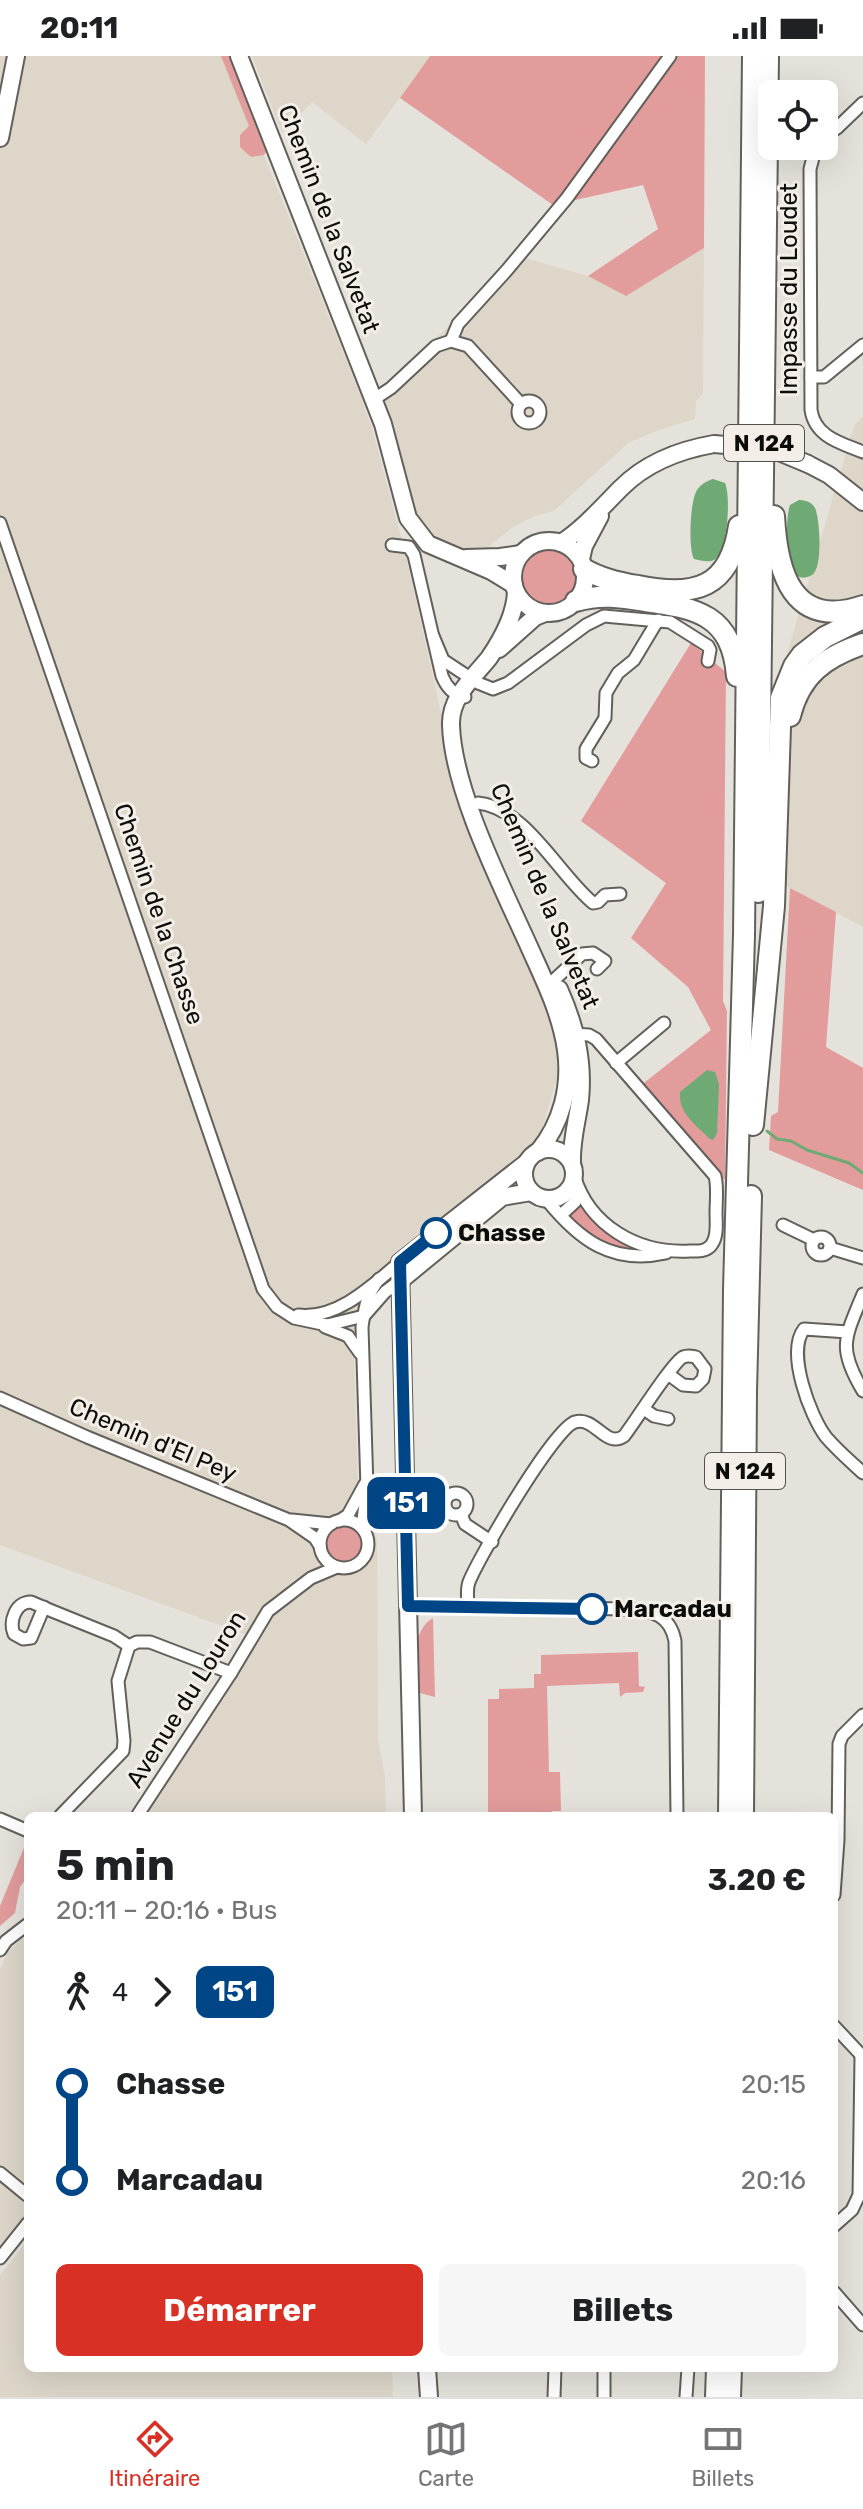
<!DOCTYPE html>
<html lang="fr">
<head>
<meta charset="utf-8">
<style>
	body { margin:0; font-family:Rubik,sans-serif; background:#f6f6f6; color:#202124; height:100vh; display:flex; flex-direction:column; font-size:30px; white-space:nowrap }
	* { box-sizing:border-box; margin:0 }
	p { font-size:26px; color:#757577 }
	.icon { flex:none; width:44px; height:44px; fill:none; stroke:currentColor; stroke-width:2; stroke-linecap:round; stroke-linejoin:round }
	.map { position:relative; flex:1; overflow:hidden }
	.panel { position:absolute; left:24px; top:1756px; width:814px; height:560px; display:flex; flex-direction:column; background:#fff; border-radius:12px; box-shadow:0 8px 32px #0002 }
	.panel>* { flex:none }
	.badge { padding:0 16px; border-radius:12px; font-size:28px; line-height:52px }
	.buttons { position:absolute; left:758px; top:24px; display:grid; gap:16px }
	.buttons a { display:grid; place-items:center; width:80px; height:80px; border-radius:12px; background:#fff; box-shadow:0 8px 32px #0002; font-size:40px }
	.map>.badge { position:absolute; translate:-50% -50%; box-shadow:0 0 0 4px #fff }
	.legs { display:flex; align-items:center; gap:12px; height:88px; padding:0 32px; font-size:26px }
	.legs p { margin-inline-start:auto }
	.headline { display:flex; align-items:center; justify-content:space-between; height:136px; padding:0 32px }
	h1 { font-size:44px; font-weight:700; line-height:60px }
	.button { display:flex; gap:16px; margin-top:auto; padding:16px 32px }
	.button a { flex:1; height:92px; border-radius:12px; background:#d93025; color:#fff; font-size:32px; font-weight:700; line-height:92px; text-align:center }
	.button a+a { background:#f6f6f6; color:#202124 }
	ul { padding:0 32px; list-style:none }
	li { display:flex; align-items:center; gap:28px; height:96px; font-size:30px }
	li i { display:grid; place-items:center; width:12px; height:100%; margin:0 10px; background:currentColor }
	li i::after { content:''; width:20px; height:20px; margin:-10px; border:6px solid; border-radius:50%; background:#fff }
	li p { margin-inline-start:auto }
	li:first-child i { background:linear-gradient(#0000 50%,currentColor 0) }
	li:last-child i { background:linear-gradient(currentColor 50%,#0000 0) }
	.status { display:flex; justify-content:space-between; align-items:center; height:56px; padding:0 40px; background:#fff; direction:ltr }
	.status svg { height:22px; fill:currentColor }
	.tabs { display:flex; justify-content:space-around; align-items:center; height:112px; border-top:2px solid #e0e0e0; background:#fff; font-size:22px; color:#757577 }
	.tabs a { display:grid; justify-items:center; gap:4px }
	.tabs .active { color:#d93025 }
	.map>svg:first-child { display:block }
	.built { fill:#ddd6c9 }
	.green { fill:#e29c9c }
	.water { fill:#6faa74 }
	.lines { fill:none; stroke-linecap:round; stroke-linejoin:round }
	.stream { stroke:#6faa74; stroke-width:3 }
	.street-casing { stroke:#63605b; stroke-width:15 }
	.secondary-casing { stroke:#63605b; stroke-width:20 }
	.highway-casing { stroke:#63605b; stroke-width:24 }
	.street { stroke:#fff; stroke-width:11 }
	.secondary { stroke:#fff; stroke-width:16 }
	.highway { stroke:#fff; stroke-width:20 }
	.secondary-bridge-casing { stroke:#63605b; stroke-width:20; stroke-linecap:butt }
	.secondary-bridge { stroke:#fff; stroke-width:16 }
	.line-1-casing { stroke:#fff; stroke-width:18 }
	.line-1 { stroke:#004687; stroke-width:12 }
	.stop-1-dot { fill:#fff; stroke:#004687; stroke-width:4 }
	.labels { text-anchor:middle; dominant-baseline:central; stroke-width:6; stroke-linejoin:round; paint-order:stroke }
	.shield { fill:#f3efe8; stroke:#52504c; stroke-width:2 }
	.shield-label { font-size:22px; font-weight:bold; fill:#0d0c09 }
	.street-label { font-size:24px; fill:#0d0c09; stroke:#f3efe8 }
	.stop-label { font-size:24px; font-weight:bold; fill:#0d0c09; stroke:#f3efe8; text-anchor:start }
</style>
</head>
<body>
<div class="status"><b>20:11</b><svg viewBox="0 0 49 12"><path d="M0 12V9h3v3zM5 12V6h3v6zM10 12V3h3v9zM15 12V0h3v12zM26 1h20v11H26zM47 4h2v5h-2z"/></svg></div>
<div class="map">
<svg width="863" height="2341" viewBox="0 0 863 2341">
	<rect width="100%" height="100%" fill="#e5e2db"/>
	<g class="built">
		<polygon points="0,0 224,0 360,338 374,379 406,500 460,742 548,941 563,1001 543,1070 533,1088 393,1198 354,1304 358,1428 370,1458 377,1486 378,1683 385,1721 386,1760 132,1760 247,1579 0,1489"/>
		<polygon points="252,0 430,0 366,88 312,46 282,77"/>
		<polygon points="704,192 703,338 696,345 695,363 659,374 628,387 554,455 535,460 513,471 483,495 449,491 430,480 413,459 381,335 521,201 588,220 626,240"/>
		<polygon points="863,360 863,871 772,822 780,622 854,370"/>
		<polygon points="28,1877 28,2158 0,2194 0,1913 8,1896"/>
		<polygon points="28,2184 28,2312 392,2312 393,2341 0,2341 0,2219"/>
	</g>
	<g class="green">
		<polygon points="221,0 229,0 267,95 264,99 251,101 240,91 240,79 249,70"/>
		<polygon points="430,0 705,0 704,192 626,240 588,220 658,173 643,129 553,149 400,42"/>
		<circle cx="549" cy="521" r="29"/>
		<polygon points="691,587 726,616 723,945 727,955 725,1124 640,1030 711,974 688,931 631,882 666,827 581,765"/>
		<polygon points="790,832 836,856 826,991 863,1012 863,1134 769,1094 771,1060 778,1056"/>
		<path d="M579,1145L600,1171L637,1193L638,1196C602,1189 593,1184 567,1159Z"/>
		<circle cx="344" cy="1488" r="17"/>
		<path d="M433,1562L435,1641L420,1637L418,1633C417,1610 410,1575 433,1562Z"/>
		<polygon points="638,1596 639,1630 645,1631 643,1636 625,1637 620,1641 619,1627 547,1630 549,1716 560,1716 561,1755 552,1755 552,1760 488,1760 488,1643 499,1643 499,1633 534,1632 534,1618 541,1618 541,1599"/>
		<polygon points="26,1787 28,1820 20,1831 15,1857 0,1870 0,1850"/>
	</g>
	<g class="water">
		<path d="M713,423L725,427C731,440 728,496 714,504C708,507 700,504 694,503C688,492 690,445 697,434C701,428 707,425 713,423Z"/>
		<path d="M799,444C805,444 812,446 815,452C820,463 823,512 812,519C782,537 785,462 790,449Z"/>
		<path d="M707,1014L715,1016L719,1028L717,1077L713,1084L710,1083C696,1069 678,1057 680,1036Z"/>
	</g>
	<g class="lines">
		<polyline class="stream" points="767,1075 777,1083 791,1085 807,1094 849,1107 863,1117"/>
		<defs>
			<g id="street">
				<polyline points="824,80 837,72 863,47"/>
				<path d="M816,90L810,113L811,354C815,381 841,387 863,396"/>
				<polyline points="451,285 458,268 507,214 567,142 670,0"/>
				<polyline points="811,321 824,321 863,289"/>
				<polyline points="373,344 391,332 436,290 451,285 468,290 521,348"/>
				<circle cx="529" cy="356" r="11"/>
				<polyline points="0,467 263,1233 277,1251 294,1262 327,1269 364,1260 385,1236 401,1224"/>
				<path d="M392,489L409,491L414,499L442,620C446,630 454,640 465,641"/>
				<polyline points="433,580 443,604 478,627 493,633 508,627 586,569 604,560 670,566 708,590 710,594 708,605"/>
				<polyline points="592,705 586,702 586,693 605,662 606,637 618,617 634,604 658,564"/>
				<path d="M478,747C526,752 558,818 593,847L598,846L605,839L620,838"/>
				<polyline points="554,924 582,898 593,897 605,905 597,913"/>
				<path d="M572,978L589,979L596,983L715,1120C718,1132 716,1144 716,1157C716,1166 718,1180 712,1188C707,1196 698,1195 690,1195C638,1198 589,1170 574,1119"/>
				<polyline points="616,1007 664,967"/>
				<path d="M546,1143C579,1184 612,1209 666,1197"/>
				<polyline points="561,1159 575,1146 580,1135"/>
				<polyline points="783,1169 814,1184"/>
				<circle cx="821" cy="1190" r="9"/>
				<polyline points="830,1192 863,1202"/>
				<path d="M863,1238C845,1282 837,1292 863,1335"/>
				<path d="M298,1259C337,1264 373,1229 400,1206"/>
				<polyline points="325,1271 348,1280 360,1297"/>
				<path d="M848,1276L804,1273C786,1296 810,1360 826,1381C837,1394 850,1405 863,1417"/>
				<polyline points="0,1342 87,1381 289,1464 315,1482 320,1490"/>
				<polyline points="644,1353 654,1360 668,1363"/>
				<circle cx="456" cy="1448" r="11"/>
				<polyline points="461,1458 465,1468 492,1486"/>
				<polyline points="292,1464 331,1468"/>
				<circle cx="344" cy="1488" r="24"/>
				<polyline points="339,1465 348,1459 365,1428"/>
				<path d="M365,1476L363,1464L367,1432L362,1271C365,1251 366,1240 379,1223"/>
				<path d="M408,1550L630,1553C653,1555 670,1559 675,1585L677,1760"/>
				<path d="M44,1551L31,1582L23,1583L14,1578C9,1566 15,1546 31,1546L52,1555L114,1580L129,1590"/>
				<path d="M468,1551C468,1543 466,1534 469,1526C479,1501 554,1372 575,1366C595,1360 606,1393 624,1380C635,1366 672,1307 683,1301C688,1299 691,1300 696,1301L705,1313L703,1323L696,1330L683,1329L668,1318"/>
				<polyline points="60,1760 123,1695 124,1685 118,1625 129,1590 137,1586 150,1586 231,1617"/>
				<polyline points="137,1760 231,1617 268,1555 311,1522 337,1511"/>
				<polyline points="0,1763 28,1775"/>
				<polyline points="834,1839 838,1784 839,1688 842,1680 863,1659"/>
				<polyline points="0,1894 6,1885 28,1868"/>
				<polyline points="834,1970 863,2001"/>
				<polyline points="0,2117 28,2140"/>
				<polyline points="834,2170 852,2154 859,2139 861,2001"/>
				<polyline points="0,2202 28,2167"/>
				<polyline points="834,2236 863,2269"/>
				<polyline points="554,2341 555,2312"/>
				<polyline points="604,2341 604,2312"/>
				<polyline points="686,2341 688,2312"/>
			</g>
			<g id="secondary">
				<polyline points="239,0 383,368 408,462 428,488 491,515 514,529"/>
				<polyline points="0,82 16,0"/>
				<polyline points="808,408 829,419 863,446"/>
				<circle cx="549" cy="521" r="36"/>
				<path d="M561,487C584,472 602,451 621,432C647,406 679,394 714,388"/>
				<polyline points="466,502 500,501 521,498"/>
				<polyline points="581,503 584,490 600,460"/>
				<path d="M516,536C515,559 502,583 489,602C473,622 450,641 451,669C453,736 504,834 532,897C546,928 561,959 566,994C571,1030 562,1067 538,1096"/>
				<polyline points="499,593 535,561 545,557"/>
				<path d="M559,933C575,969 584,1004 580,1044C577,1066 571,1085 572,1107"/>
				<circle cx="549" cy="1118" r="25"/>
				<polyline points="401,1224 502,1141 531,1136"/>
				<polyline points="413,1760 400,1206 526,1107"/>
				<polyline points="427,2312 429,2341"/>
			</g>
			<g id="highway">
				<path d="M774,460C777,516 792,574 863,550"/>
				<path d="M584,513C601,523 619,527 638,530C695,542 730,532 739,470"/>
				<path d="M576,545C600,538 621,541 645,545C697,552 732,559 737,620"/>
				<path d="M790,660C800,619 825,601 863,588"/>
				<polyline points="758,836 768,0"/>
				<polyline points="753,1069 774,850 781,642 794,610 802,599 825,581 863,562"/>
				<polyline points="729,1760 734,1233 744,879 753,0"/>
				<polyline points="743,1760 746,1335 751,1140"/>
				<polyline points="716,2341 717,2312"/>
				<polyline points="730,2341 731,2312"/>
			</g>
		</defs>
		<use href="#street" class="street-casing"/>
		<use href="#secondary" class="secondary-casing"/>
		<use href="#highway" class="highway-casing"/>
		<use href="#street" class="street"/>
		<use href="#secondary" class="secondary"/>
		<use href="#highway" class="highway"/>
		<defs>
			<polyline id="secondary-bridge" points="714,388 772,393 808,408"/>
		</defs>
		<use href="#secondary-bridge" class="secondary-bridge-casing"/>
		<use href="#secondary-bridge" class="secondary-bridge"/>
	</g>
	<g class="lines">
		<defs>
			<polyline id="line-1" points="436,1177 400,1206 408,1550 592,1553"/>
		</defs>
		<use href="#line-1" class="line-1-casing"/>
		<use href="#line-1" class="line-1"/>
	</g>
	<g class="stop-1-dot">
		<circle cx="436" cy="1177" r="14"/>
		<circle cx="592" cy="1553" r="14"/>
	</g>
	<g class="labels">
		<g class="shield">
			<rect x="724" y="369" width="80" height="36" rx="6"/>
			<rect x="705" y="1397" width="80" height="36" rx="6"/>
		</g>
		<g class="shield-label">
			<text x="764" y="387">N 124</text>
			<text x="745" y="1415">N 124</text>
		</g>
		<g class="street-label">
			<text transform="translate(329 163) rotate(69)">Chemin de la Salvetat</text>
			<text transform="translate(789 233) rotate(-90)">Impasse du Loudet</text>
			<text transform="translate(545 840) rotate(67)">Chemin de la Salvetat</text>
			<text transform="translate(159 858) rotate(71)">Chemin de la Chasse</text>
			<text transform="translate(153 1384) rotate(23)">Chemin d'El Pey</text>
			<text transform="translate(186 1643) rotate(-58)">Avenue du Louron</text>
		</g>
		<g class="stop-label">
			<text x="458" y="1177">Chasse</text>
			<text x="614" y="1553">Marcadau</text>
		</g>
	</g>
</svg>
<div class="buttons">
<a><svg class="icon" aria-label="locate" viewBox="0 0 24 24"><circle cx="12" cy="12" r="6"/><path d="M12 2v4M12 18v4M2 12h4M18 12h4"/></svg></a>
</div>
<b class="badge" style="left:406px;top:1447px;background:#004687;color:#fff">151</b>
<section class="panel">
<div class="headline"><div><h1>5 min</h1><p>20:11 – 20:16 · Bus</p></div><b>3.20 €</b></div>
<div class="legs"><svg class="icon" aria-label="walk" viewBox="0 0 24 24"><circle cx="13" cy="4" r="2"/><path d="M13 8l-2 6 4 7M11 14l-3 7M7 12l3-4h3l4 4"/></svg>4<svg class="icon" aria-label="forward" viewBox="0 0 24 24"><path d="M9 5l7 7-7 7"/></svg><b class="badge" style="background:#004687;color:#fff">151</b></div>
<ul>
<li><i style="color:#004687"></i><b>Chasse</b><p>20:15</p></li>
<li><i style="color:#004687"></i><b>Marcadau</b><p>20:16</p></li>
</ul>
<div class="button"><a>Démarrer</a><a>Billets</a></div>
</section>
</div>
<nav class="tabs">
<a class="active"><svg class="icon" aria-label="directions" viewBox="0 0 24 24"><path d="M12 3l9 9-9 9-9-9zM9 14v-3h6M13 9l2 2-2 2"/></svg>Itinéraire</a>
<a><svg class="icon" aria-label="map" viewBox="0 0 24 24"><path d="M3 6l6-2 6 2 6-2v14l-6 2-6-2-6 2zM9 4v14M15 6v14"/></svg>Carte</a>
<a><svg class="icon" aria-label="tickets" viewBox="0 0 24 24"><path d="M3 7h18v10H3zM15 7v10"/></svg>Billets</a>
</nav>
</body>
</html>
